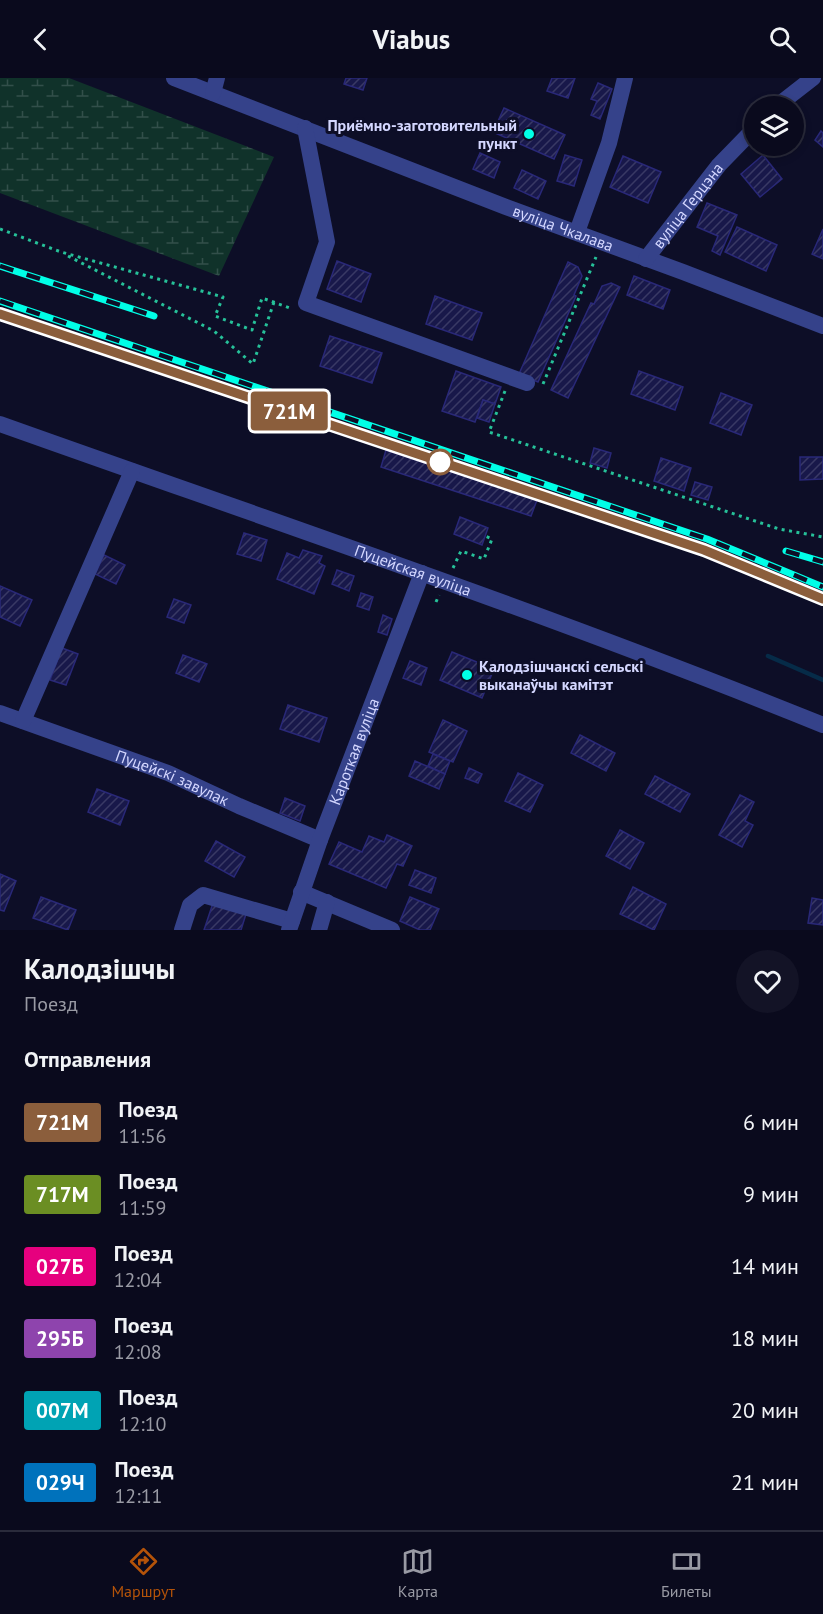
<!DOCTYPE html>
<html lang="ru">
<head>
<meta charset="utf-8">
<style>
	body { margin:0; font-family:"PT Sans",sans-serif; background:#131326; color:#f1f3f6; height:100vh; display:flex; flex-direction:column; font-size:22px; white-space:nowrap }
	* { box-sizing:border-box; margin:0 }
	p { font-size:20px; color:#999aa4 }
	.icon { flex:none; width:33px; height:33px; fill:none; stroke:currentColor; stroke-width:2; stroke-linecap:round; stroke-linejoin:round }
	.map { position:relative; height:852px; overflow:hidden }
	.side { display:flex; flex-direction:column; background:#0a0a1d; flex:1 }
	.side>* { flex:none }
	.badge { padding:0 12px; border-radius:4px; font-size:21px; line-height:39px }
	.buttons { position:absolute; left:744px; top:18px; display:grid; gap:12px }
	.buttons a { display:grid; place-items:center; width:60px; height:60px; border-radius:50%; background:#0a0a1d; box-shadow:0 3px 9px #0003,0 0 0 2px #2a2b3b; font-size:30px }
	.map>.badge { position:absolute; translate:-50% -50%; box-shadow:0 0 0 3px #fff }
	h2 { padding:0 24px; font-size:22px; line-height:54px }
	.round { display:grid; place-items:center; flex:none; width:63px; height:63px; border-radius:32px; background:#131326 }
	.overview { display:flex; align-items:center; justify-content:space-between; height:102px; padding:0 24px }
	h1 { font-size:28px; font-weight:700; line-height:45px }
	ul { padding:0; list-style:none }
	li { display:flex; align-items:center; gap:18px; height:72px; padding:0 24px }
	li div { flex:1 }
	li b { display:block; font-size:22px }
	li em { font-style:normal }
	li .badge { min-width:66px; font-weight:700; text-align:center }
	header { display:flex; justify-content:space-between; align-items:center; height:78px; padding:0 24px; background:#0a0a1d; font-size:27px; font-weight:700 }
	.tabs { display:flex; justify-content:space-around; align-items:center; height:84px; border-top:2px solid #2a2b3b; background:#0a0a1d; font-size:16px; color:#999aa4 }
	.tabs a { display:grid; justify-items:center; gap:3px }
	.tabs .active { color:#b45309 }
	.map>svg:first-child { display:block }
	.wetland { fill:url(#wetland-marsh) }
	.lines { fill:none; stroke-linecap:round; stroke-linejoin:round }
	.stream { stroke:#062b48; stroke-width:4.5 }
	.building { fill:url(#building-hatch); stroke:#292878; stroke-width:1.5 }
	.path { stroke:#26c199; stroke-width:3; stroke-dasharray:3 4.5; stroke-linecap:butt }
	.minor { stroke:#35428a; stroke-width:16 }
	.rail-casing { stroke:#00ffe7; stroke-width:7 }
	.rail { stroke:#0d0e27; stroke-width:4.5; stroke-dasharray:14; stroke-linecap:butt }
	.line-casing { stroke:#fff; stroke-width:14 }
	.line { stroke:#8b5e3c; stroke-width:9 }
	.poi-dot { fill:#00ffe7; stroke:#0d0e27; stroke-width:2 }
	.stop-dot { fill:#fff; stroke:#8b5e3c; stroke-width:3 }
	.labels { text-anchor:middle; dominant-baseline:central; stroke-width:6; stroke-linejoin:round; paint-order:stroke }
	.poi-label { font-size:16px; font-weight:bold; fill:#d4d7ff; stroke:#0d0e27; text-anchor:end }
	.street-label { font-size:16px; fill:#d4d7ff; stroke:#0d0e27 }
</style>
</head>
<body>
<header><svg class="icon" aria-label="back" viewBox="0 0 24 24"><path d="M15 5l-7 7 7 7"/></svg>Viabus<svg class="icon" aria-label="search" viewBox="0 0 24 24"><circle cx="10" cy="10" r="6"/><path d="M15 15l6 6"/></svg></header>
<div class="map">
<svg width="823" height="852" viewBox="0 0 823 852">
	<defs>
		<pattern id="wetland-marsh" width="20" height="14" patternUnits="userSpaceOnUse" patternTransform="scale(1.5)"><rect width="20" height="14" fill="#10322a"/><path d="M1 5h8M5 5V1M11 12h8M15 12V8" fill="none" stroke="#324f4a"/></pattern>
		<pattern id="building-hatch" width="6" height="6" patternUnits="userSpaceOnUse" patternTransform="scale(1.5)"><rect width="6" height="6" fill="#18184a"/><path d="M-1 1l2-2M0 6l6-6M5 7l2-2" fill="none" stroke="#393965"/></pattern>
	</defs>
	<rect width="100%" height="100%" fill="#0d0e27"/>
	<polygon class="wetland" points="0,0 69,0 274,79 219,198 0,115"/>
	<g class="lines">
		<polyline class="stream" points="768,578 823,602"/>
	</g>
	<g class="building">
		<polygon points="346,0 367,0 363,12 344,6"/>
		<polygon points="552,0 575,0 568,20 547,13"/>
		<polygon points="598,5 612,11 600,41 591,37 597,23 591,21"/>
		<polygon points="504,30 565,57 554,81 493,54"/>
		<polygon points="821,53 823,55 823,69 815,62"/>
		<polygon points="480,75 500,84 494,100 473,91"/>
		<polygon points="565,77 582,82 574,108 557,103"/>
		<polygon points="763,77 782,101 760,119 741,96"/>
		<polygon points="623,78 661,94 648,125 610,109"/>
		<polygon points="522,92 546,103 538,121 514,110"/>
		<polygon points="707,125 737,137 720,177 712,173 718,158 697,149"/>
		<polygon points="737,149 777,167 766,193 725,174"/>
		<polygon points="823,151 823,181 812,176"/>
		<polygon points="337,183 371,196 361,224 327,211"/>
		<polygon points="568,184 578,189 582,198 574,217 576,218 538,304 519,296"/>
		<polygon points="634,198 670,212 663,231 627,217"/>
		<polygon points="611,205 620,209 568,320 551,312 591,225 594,226 602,208"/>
		<polygon points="435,218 482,235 472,262 426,246"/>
		<polygon points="330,258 382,275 372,305 320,288"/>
		<polygon points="456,293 501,309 495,326 483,322 475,344 442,333"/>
		<polygon points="639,293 683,309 675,332 631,316"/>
		<polygon points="721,315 752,327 741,357 710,345"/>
		<polygon points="483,322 495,326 489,344 477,340"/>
		<polygon points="594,370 611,375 607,390 590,385"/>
		<polygon points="386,372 537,422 531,438 381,389"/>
		<polygon points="800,379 823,379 823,401 800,402"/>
		<polygon points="661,380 691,390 684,413 654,403"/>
		<polygon points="695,404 712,409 708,422 691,417"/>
		<polygon points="460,439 488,450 482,467 454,456"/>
		<polygon points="244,455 267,462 261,483 237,476"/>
		<polygon points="303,472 322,478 319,485 325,488 314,516 277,501 287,475 299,480"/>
		<polygon points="104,477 125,487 116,506 95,496"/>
		<polygon points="337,492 354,498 349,513 332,506"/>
		<polygon points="0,508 32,522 20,548 0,539"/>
		<polygon points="361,515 373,519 369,532 357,528"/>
		<polygon points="174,521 191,527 184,545 167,539"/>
		<polygon points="383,537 392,541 387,557 378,554"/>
		<polygon points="62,570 78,576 66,607 50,602"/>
		<polygon points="452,574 494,591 482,620 440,602"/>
		<polygon points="183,577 207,586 199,604 176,595"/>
		<polygon points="410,583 427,590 421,607 403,600"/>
		<polygon points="288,627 327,640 319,664 280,651"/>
		<polygon points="443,642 467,653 453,684 429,674"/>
		<polygon points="580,657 615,675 606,693 571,675"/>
		<polygon points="433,676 450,683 445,696 428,688"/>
		<polygon points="415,683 445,696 439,711 409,698"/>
		<polygon points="469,690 482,696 478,705 465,700"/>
		<polygon points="518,695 543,707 530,734 505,723"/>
		<polygon points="655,698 690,716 680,734 645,716"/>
		<polygon points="97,711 129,723 120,747 88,734"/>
		<polygon points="740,717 754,724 745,743 753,747 742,769 719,757"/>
		<polygon points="285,720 305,728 300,743 280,735"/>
		<polygon points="620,752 644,765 630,791 606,778"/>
		<polygon points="387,757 412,768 403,788 397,786 386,810 329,786 339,764 362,774 369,758 384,764"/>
		<polygon points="216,763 245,779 234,799 205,783"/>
		<polygon points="415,792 436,800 431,815 409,807"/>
		<polygon points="0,796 16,803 4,833 0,832"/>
		<polygon points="633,809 666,826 654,852 620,836"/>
		<polygon points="41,819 76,832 68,852 33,840"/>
		<polygon points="410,819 439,831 430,852 420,852 400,843"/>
		<polygon points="812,820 823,822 823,847 808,845"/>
		<polygon points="213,825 246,836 241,852 204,852"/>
	</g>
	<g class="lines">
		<g class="path">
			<polyline points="0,151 61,174 223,219 215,238 252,252 262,220 290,230"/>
			<polyline points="68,178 214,253 253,286 274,224"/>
			<polyline points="543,306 596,179"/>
			<polyline points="505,313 489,354 779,451 823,459"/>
			<polyline points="453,490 461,473 484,481 492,461 485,458"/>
			<polyline points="436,524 439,517"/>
		</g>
		<g class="minor">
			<path id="s1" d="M174,0L506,129L683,194L823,248"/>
			<polyline points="213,15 217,0"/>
			<polyline points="777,28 813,0"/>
			<polyline points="305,50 327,164 306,225 527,305"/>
			<polyline points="577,154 609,65 625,0"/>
			<path id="s2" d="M646,181L719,87L754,51"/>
			<path id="s3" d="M0,346C275,444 552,537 823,647"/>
			<path id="s4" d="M0,635L168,695L239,728L320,762"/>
			<polyline points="23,643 132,393"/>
			<polyline points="301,814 392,852"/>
			<polyline points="182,852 190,827 203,817 292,843"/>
			<path id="s5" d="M289,852L320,762L422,495"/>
			<polyline points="319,852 327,824"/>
		</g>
		<defs>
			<g id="rail">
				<polyline points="0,188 154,238"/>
				<polyline points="0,223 707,461 823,509"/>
				<polyline points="0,236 704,472 823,521"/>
				<polyline points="786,473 823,484"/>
			</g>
		</defs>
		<use href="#rail" class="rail-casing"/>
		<use href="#rail" class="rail"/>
	</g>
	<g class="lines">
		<defs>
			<polyline id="line" points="0,236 704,472 823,521"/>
		</defs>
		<use href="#line" class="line-casing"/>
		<use href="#line" class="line"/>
	</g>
	<g class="poi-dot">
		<circle cx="529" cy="56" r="6"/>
		<circle cx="467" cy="597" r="6"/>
	</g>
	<circle class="stop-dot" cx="440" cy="384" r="12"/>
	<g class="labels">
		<g class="poi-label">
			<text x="517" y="47">Приёмно-заготовительный<tspan x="517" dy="18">пункт</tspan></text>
			<text x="479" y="588" text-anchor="start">Калодзішчанскі сельскі<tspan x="479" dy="18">выканаўчы камітэт</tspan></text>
		</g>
		<g class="street-label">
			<text stroke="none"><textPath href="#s2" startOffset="68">вуліца Герцэна</textPath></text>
			<text stroke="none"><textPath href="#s1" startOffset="417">вуліца Чкалава</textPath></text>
			<text stroke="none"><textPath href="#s3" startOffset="438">Пуцейская вуліца</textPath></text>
			<text stroke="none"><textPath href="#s5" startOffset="190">Кароткая вуліца</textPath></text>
			<text stroke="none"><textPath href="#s4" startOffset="184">Пуцейскі завулак</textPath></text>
		</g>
	</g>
</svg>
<div class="buttons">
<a><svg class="icon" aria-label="layers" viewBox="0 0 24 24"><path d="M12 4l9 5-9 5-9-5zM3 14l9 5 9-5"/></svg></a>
</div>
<b class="badge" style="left:289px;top:333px;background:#8b5e3c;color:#fff">721М</b>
</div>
<section class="side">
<div class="overview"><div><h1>Калодзішчы</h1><p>Поезд</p></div><a class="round"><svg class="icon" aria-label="heart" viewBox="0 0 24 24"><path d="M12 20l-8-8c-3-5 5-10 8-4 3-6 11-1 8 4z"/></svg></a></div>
<h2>Отправления</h2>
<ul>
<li><span class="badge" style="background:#8b5e3c;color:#fff">721М</span><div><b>Поезд</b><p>11:56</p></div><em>6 мин</em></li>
<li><span class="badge" style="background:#6b8e23;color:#fff">717М</span><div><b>Поезд</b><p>11:59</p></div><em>9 мин</em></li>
<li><span class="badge" style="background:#e6007e;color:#fff">027Б</span><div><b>Поезд</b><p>12:04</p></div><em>14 мин</em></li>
<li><span class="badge" style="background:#8e44ad;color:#fff">295Б</span><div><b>Поезд</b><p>12:08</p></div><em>18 мин</em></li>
<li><span class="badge" style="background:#00a3b4;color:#fff">007М</span><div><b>Поезд</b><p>12:10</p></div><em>20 мин</em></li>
<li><span class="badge" style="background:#0072bc;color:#fff">029Ч</span><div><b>Поезд</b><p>12:11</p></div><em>21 мин</em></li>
</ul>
</section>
<nav class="tabs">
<a class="active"><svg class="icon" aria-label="directions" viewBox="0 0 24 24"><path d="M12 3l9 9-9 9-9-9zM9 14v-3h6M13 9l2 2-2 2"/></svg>Маршрут</a>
<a><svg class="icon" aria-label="map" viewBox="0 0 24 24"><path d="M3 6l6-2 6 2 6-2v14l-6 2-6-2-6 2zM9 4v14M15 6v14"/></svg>Карта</a>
<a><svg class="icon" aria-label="tickets" viewBox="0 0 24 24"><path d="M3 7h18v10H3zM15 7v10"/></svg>Билеты</a>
</nav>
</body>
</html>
